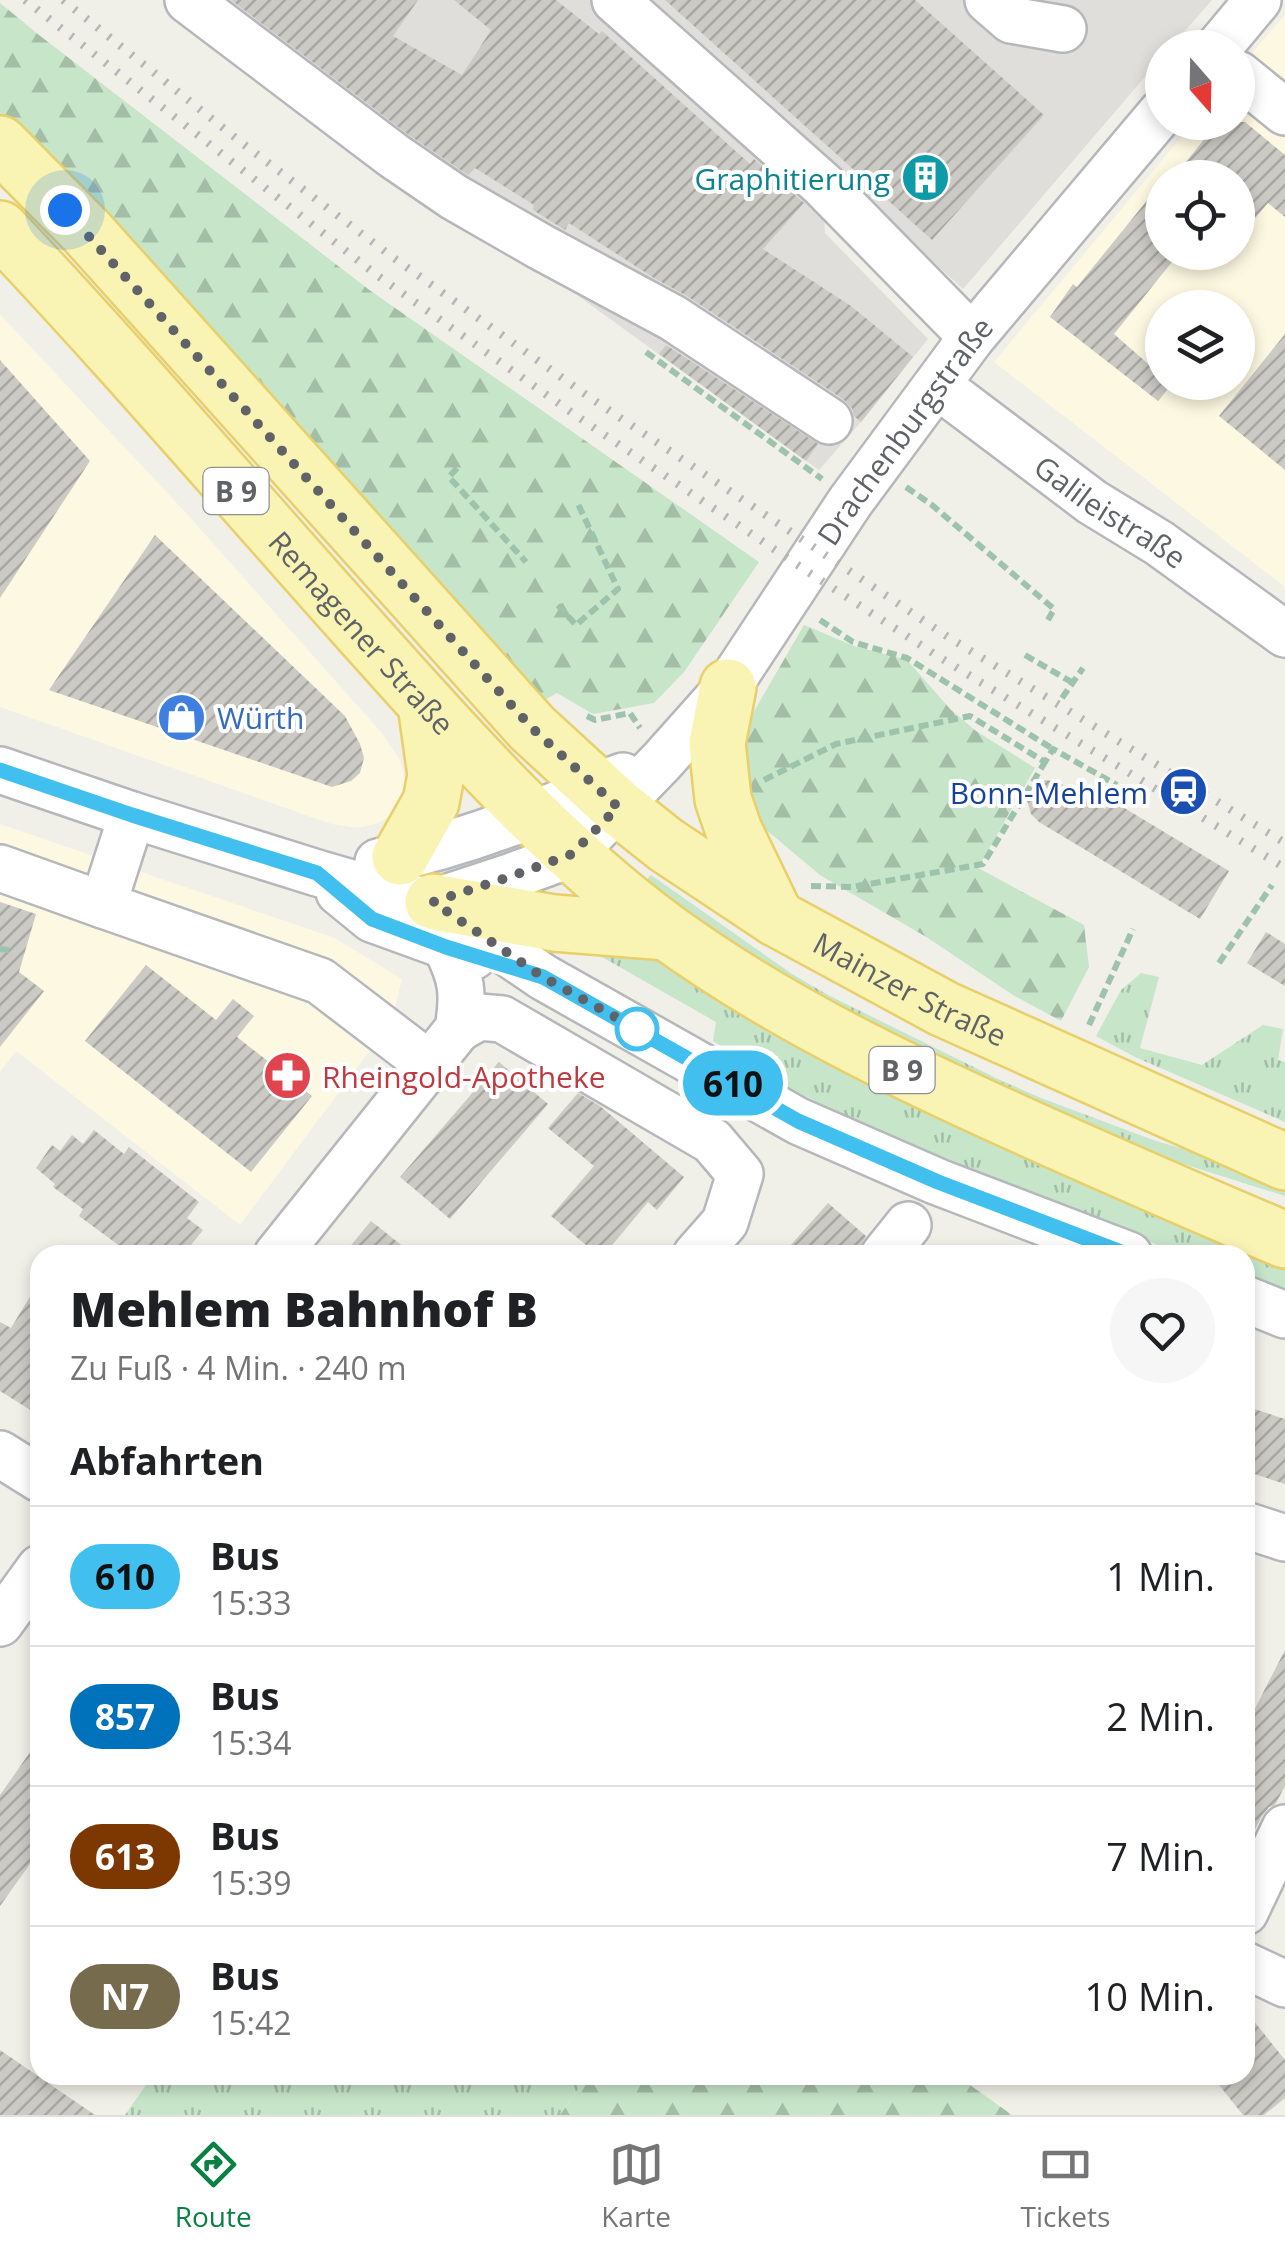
<!DOCTYPE html>
<html lang="de">
<head>
<meta charset="utf-8">
<style>
	body { margin:0; font-family:"Open Sans",sans-serif; background:#f6f6f6; color:#202124; height:100vh; display:flex; flex-direction:column; font-size:38px; white-space:nowrap }
	* { box-sizing:border-box; margin:0 }
	p { font-size:32px; color:#757577 }
	.icon { flex:none; width:55px; height:55px; fill:none; stroke:currentColor; stroke-width:2; stroke-linecap:round; stroke-linejoin:round }
	.map { position:relative; flex:1; overflow:hidden }
	.details { position:absolute; left:30px; top:1245px; width:1225px; height:840px; display:flex; flex-direction:column; background:#fff; border-radius:30px; box-shadow:0 5px 15px #0003 }
	.details>* { flex:none }
	.badge { padding:0 20px; border-radius:32px; font-size:35px; line-height:65px }
	.needle { width:65px; rotate:160deg }
	.fabs { position:absolute; left:1145px; top:30px; display:grid; gap:20px }
	.fabs a { display:grid; place-items:center; width:110px; height:110px; border-radius:50%; background:#fff; box-shadow:0 5px 15px #0003; font-size:50px }
	.you { position:absolute; width:50px; height:50px; margin:-25px; border:8px solid #fff; border-radius:50%; background:#1a73e8; box-shadow:0 0 0 15px #1a73e833 }
	.map>.badge { position:absolute; translate:-50% -50%; box-shadow:0 0 0 5px #fff }
	h2 { padding:0 40px; font-size:38px; line-height:90px }
	.round { display:grid; place-items:center; flex:none; width:105px; height:105px; border-radius:52px; background:#f6f6f6 }
	.head { display:flex; align-items:center; justify-content:space-between; height:170px; padding:0 40px }
	h1 { font-size:48px; font-weight:800; line-height:75px }
	ul { padding:0; list-style:none }
	li { display:flex; align-items:center; gap:30px; height:140px; padding:0 40px; border-top:2px solid #e0e0e0 }
	li div { flex:1 }
	li b { display:block; font-size:38px }
	li em { font-style:normal }
	li .badge { min-width:110px; font-weight:700; text-align:center }
	.tab-bar { display:flex; justify-content:space-around; align-items:center; height:140px; border-top:2px solid #e0e0e0; background:#fff; font-size:28px; color:#757577 }
	.tab-bar a { display:grid; justify-items:center; gap:5px }
	.tab-bar .current { color:#0b8043 }
	.map>svg:first-child { display:block }
	.commercial { fill:#fcf8e1; fill-rule:evenodd }
	.industrial { fill:#dfdeda }
	.grass { fill:url(#grass-tufts) }
	.forest { fill:url(#forest-firs) }
	.building { fill:url(#building-hatch) }
	.lines { fill:none; stroke-linecap:round; stroke-linejoin:round }
	.minor-casing { stroke:#b5b7bb; stroke-width:50 }
	.major-casing { stroke:#e8cf69; stroke-width:60 }
	.path { stroke:#9ec3ac; stroke-width:6; stroke-dasharray:10 5; stroke-linecap:butt }
	.minor { stroke:#fff; stroke-width:45 }
	.major { stroke:#f9f4b3; stroke-width:55 }
	.rail { stroke:#b5b6b7; stroke-width:8; stroke-dasharray:2.5 12; stroke-linecap:butt }
	.line-casing { stroke:#fff; stroke-width:22 }
	.line { stroke:#41bfef; stroke-width:15 }
	.walk { stroke:#5f6267; stroke-width:10; stroke-dasharray:0 18 }
	.stop-dot { fill:#fff; stroke:#41bfef; stroke-width:5 }
	.labels { text-anchor:middle; dominant-baseline:central; stroke-width:8; stroke-linejoin:round; paint-order:stroke }
	.shield { fill:#fff; stroke:#8f9195; stroke-width:2.5 }
	.shield-label { font-size:28px; font-weight:bold; fill:#5f6267 }
	.culture-label { font-size:30px; fill:#0d838f; stroke:#fff; text-anchor:end }
	.street-label { font-size:30px; fill:#5f6267; stroke:#fff }
	.shop-label { font-size:30px; fill:#366cbe; stroke:#fff; text-anchor:start }
	.transit-label { font-size:30px; fill:#164399; stroke:#fff; text-anchor:end }
	.health-label { font-size:30px; fill:#be3a42; stroke:#fff; text-anchor:start }
</style>
</head>
<body>
<div class="map">
<svg width="1285" height="2115" viewBox="0 0 1285 2115">
	<defs>
		<pattern id="grass-tufts" width="24" height="20" patternUnits="userSpaceOnUse" patternTransform="scale(2.5)"><rect width="24" height="20" fill="#c6e5c9"/><path d="M3 7l-1-3M5 7V3M7 7l1-3M15 17l-1-3M17 17v-4M19 17l1-3" fill="none" stroke="#a4bda7"/></pattern>
		<pattern id="forest-firs" width="22" height="20" patternUnits="userSpaceOnUse" patternTransform="scale(2.5)"><rect width="22" height="20" fill="#c6e5c9"/><path d="M5 1l3.5 6h-7zM16 11l3.5 6h-7z" fill="#a4bda7"/></pattern>
		<pattern id="building-hatch" width="6" height="6" patternUnits="userSpaceOnUse" patternTransform="scale(2.5)"><rect width="6" height="6" fill="#cccac4"/><path d="M-1 1l2-2M0 6l6-6M5 7l2-2" fill="none" stroke="#a9a7a3"/></pattern>
	</defs>
	<rect width="100%" height="100%" fill="#f0efe8"/>
	<g class="commercial">
		<path d="M1285,15V587L994,362L1193,123L1238,122V69ZM1162,178H1238V252H1162ZM1162,308H1238V382H1162Z"/>
		<polygon points="0,314 187,514 381,732 400,760 407,788 397,809 390,816 379,823 358,828 331,824 0,707"/>
		<polygon points="0,824 335,938 402,979 392,1021 240,1225 16,1051 0,1072"/>
	</g>
	<polygon class="industrial" points="169,0 1212,0 1171,47 1162,48 1162,57 963,289 867,201 822,185 825,233 928,339 861,422 819,470"/>
	<g class="grass">
		<polygon points="651,875 792,974 828,995 996,1078 1041,1098 1153,1140 1211,1157 1285,1188 1285,1196 1130,1147 823,1008 641,885"/>
		<polygon points="574,941 666,958 1285,1264 1285,1294 1245,1279 1245,1255 1184,1255 927,1157 783,1085 713,1041 716,1022"/>
		<polygon points="1141,973 1159,977 1140,1048 1202,1065 1263,1025 1283,1029 1278,1060 1285,1062 1285,1122 1135,1057 1096,1036 1121,990"/>
		<polygon points="153,2075 588,2075 560,2115 125,2115"/>
	</g>
	<g class="forest">
		<polygon points="0,3 39,35 368,289 759,562 684,672 654,703 593,714 557,693 543,701 106,222 0,114"/>
		<polygon points="804,625 854,646 907,660 951,710 976,731 1035,768 978,868 1084,925 1089,967 1061,1021 1013,995 928,938 820,875 764,828 740,770 749,720"/>
		<polygon points="588,2075 956,2075 1012,2115 560,2115"/>
	</g>
	<g class="building">
		<polygon points="231,0 418,0 393,36 462,75 491,30 454,0 556,0 599,34 602,31 750,164 754,159 804,203 763,249 851,306 913,357 861,422 854,416 852,408 843,399 687,296 654,278 569,223 565,230 533,210 534,205 475,168 468,175 409,135"/>
		<polygon points="665,0 915,0 1044,115 932,240"/>
		<polygon points="1218,122 1245,122 1285,155 1285,217 1268,203 1238,238 1238,178 1173,178"/>
		<polygon points="1162,182 1162,252 1180,252 1114,334 1162,376 1162,382 1172,384 1158,401 1050,317 1073,284 1077,287"/>
		<polygon points="1285,334 1285,470 1219,416"/>
		<polygon points="666,345 818,444 806,461 659,354"/>
		<polygon points="0,360 90,461 0,598"/>
		<polygon points="155,535 345,716 360,744 364,758 360,773 351,781 332,787 49,690"/>
		<polygon points="1046,780 1058,782 1105,809 1111,800 1229,871 1200,919 1039,822 1031,814 1027,800 1037,784"/>
		<polygon points="0,902 36,914 19,972 44,991 0,1047"/>
		<polygon points="1266,932 1285,944 1285,986 1247,963"/>
		<polygon points="146,965 216,1020 233,999 254,1016 237,1037 312,1096 251,1172 85,1041"/>
		<polygon points="499,1062 548,1104 450,1219 400,1177"/>
		<polygon points="578,1093 600,1106 684,1177 657,1210 648,1202 604,1255 598,1255 551,1216 594,1166 548,1128"/>
		<polygon points="94,1130 124,1154 129,1147 199,1202 187,1218 203,1230 183,1255 132,1255 79,1216 83,1209 53,1187 55,1184 36,1168 52,1145 60,1151 72,1135 83,1144"/>
		<polygon points="828,1203 866,1236 858,1250 858,1255 782,1255"/>
		<polygon points="371,1221 414,1255 343,1255"/>
		<polygon points="40,1280 40,1416 0,1391 0,1322 11,1328"/>
		<polygon points="1245,1406 1285,1419 1285,1484 1245,1471"/>
		<polygon points="1285,1650 1285,1786 1275,1805 1269,1807 1261,1817 1245,1851 1245,1728"/>
		<polygon points="40,1738 40,1850 0,1906 0,1795"/>
		<polygon points="1245,2010 1285,2060 1285,2098 1264,2115 1243,2115 1211,2075 1245,2075"/>
		<polygon points="0,2050 51,2085 95,2115 0,2115"/>
	</g>
	<g class="lines">
		<defs>
			<g id="minor">
				<polyline points="188,0 394,156 454,197 541,247 673,318 829,421"/>
				<polyline points="615,0 822,184 972,337"/>
				<polyline points="988,0 1011,20 1063,29"/>
				<polyline points="1218,48 1258,0"/>
				<polyline points="1238,74 1285,112"/>
				<path id="s1" d="M937,385L1092,502L1159,543L1285,634"/>
				<path id="s2" d="M0,770L132,815L317,873L386,893L433,902L512,876L572,854L662,761L728,687L850,502L972,337L1162,112"/>
				<polyline points="132,815 103,905 320,981 430,1065"/>
				<path d="M378,862C430,851 479,836 529,816C561,804 591,788 623,776"/>
				<polyline points="0,868 103,905"/>
				<polyline points="339,892 372,919 474,956"/>
				<polyline points="438,905 543,977 798,1121 938,1182 1129,1255"/>
				<polyline points="458,1029 479,1017 502,1019 712,1141 740,1174 725,1222 696,1255"/>
				<path d="M277,1255L458,1029C464,994 462,978 446,947"/>
				<polyline points="884,1255 908,1225"/>
				<polyline points="1245,1299 1285,1315"/>
				<polyline points="0,1454 40,1479"/>
				<polyline points="1245,1525 1285,1538"/>
				<polyline points="0,1623 40,1568"/>
				<polyline points="1245,1912 1285,1828"/>
				<polyline points="1245,1965 1285,1984"/>
			</g>
			<g id="major">
				<path id="s3" d="M0,144L87,232L532,728L618,807L666,845L776,918L944,1009L1285,1162"/>
				<path id="s4" d="M0,229C122,358 238,494 357,627C453,734 549,845 666,931C775,1010 895,1068 1017,1123C1106,1163 1195,1202 1285,1240"/>
				<polyline points="728,687 717,743 723,799 734,831 776,918"/>
				<polyline points="400,857 431,802 436,775 426,704"/>
				<polyline points="433,902 554,923 667,932"/>
			</g>
		</defs>
		<use href="#minor" class="minor-casing"/>
		<use href="#major" class="major-casing"/>
		<g class="path">
			<polyline points="646,352 822,479"/>
			<polyline points="457,468 449,477 526,562"/>
			<polyline points="906,487 932,505 1054,609 1048,620"/>
			<polyline points="558,605 576,625 618,589 578,504"/>
			<polyline points="820,620 853,642 907,658 1053,749"/>
			<polyline points="1025,655 1073,683"/>
			<polyline points="1062,698 1083,668"/>
			<polyline points="587,716 595,720 630,713 640,728"/>
			<polyline points="764,780 836,744 970,716 1045,762 1053,749 1117,785"/>
			<polyline points="811,886 852,887 983,864 1045,762"/>
			<polyline points="0,949 9,950"/>
			<polyline points="1219,963 1272,885"/>
			<polyline points="1089,1025 1133,929"/>
		</g>
		<use href="#minor" class="minor"/>
		<use href="#major" class="major"/>
		<g class="rail">
			<polyline points="25,0 378,276 578,417 805,570 936,655 1285,868"/>
			<polyline points="63,0 242,143 391,256 589,397 948,637 1285,843"/>
		</g>
	</g>
	<g class="lines">
		<defs>
			<polyline id="line" points="0,770 132,815 317,873 372,919 446,947 543,977 798,1121 938,1182 1129,1255"/>
		</defs>
		<use href="#line" class="line-casing"/>
		<use href="#line" class="line"/>
		<polyline class="walk" points="65,210 532,728 618,807 572,854 512,876 433,902 543,977 637,1029"/>
	</g>
	<defs>
		<symbol id="building-disc" viewBox="-11 -11 22 22"><circle r="9.5" fill="#0f9aa8" stroke="#fff"/><path d="M-4-6H4V6H1V3H-1V6H-4ZM-2.5-4.3h1.7v1.8h-1.7ZM.8-4.3h1.7v1.8H.8ZM-2.5-1h1.7V.8h-1.7ZM.8-1h1.7V.8H.8Z" fill="#fff"/></symbol>
		<symbol id="shop-disc" viewBox="-11 -11 22 22"><circle r="9.5" fill="#3f7fe0" stroke="#fff"/><path d="M-5-2.5h2.3a2.7 3.5 0 0 1 5.4 0H5L5.5 6h-11ZM-1.5-2.5h3a1.5 2.3 0 0 0-3 0Z" fill="#fff"/></symbol>
		<symbol id="station-disc" viewBox="-11 -11 22 22"><circle r="9.5" fill="#1a4fb4" stroke="#fff"/><path d="M-3-6H3Q5-6 5-4V2Q5 4 3 4L4.5 6H3L1.5 4h-3L-3 6H-4.5L-3 4Q-5 4-5 2V-4Q-5-6-3-6ZM-3.5-4v3h7v-3ZM-3.5 1v1.5H-2V1ZM2 1v1.5H3.5V1Z" fill="#fff"/></symbol>
		<symbol id="pharmacy-disc" viewBox="-11 -11 22 22"><circle r="9.5" fill="#e0444e" stroke="#fff"/><path d="M-2-6h4v4h4v4h-4v4h-4v-4h-4v-4h4Z" fill="#fff"/></symbol>
	</defs>
	<g fill-rule="evenodd">
		<use href="#building-disc" x="898" y="150" width="55" height="55"/>
		<use href="#shop-disc" x="154" y="690" width="55" height="55"/>
		<use href="#station-disc" x="1156" y="764" width="55" height="55"/>
		<use href="#pharmacy-disc" x="260" y="1048" width="55" height="55"/>
	</g>
	<circle class="stop-dot" cx="637" cy="1029" r="20"/>
	<g class="labels">
		<g class="shield">
			<rect x="203.5" y="468" width="65" height="46" rx="8"/>
			<rect x="869.5" y="1047" width="65" height="46" rx="8"/>
		</g>
		<g class="shield-label">
			<text x="236" y="491">B 9</text>
			<text x="902" y="1070">B 9</text>
		</g>
		<g class="culture-label">
			<text x="890" y="178">Graphitierung</text>
		</g>
		<g class="street-label">
			<text stroke="none"><textPath href="#s2" startOffset="1140">Drachenburgstraße</textPath></text>
			<text stroke="none"><textPath href="#s1" startOffset="215">Galileistraße</textPath></text>
			<text stroke="none"><textPath href="#s4" startOffset="542">Remagener Straße</textPath></text>
			<text stroke="none"><textPath href="#s3" startOffset="1252">Mainzer Straße</textPath></text>
		</g>
		<g class="shop-label">
			<text x="217" y="717">Würth</text>
		</g>
		<g class="transit-label">
			<text x="1148" y="792">Bonn-Mehlem</text>
		</g>
		<g class="health-label">
			<text x="322" y="1076">Rheingold-Apotheke</text>
		</g>
	</g>
</svg>
<div class="fabs">
<a><svg class="needle" viewBox="-14 -14 28 28"><path d="M0-13l5 13h-10z" fill="#e53935"/><path d="M0 13l5-13h-10z" fill="#757577"/></svg></a>
<a><svg class="icon" aria-label="locate" viewBox="0 0 24 24"><circle cx="12" cy="12" r="6"/><path d="M12 2v4M12 18v4M2 12h4M18 12h4"/></svg></a>
<a><svg class="icon" aria-label="layers" viewBox="0 0 24 24"><path d="M12 4l9 5-9 5-9-5zM3 14l9 5 9-5"/></svg></a>
</div>
<div class="you" style="left:65px;top:210px"></div>
<b class="badge" style="left:733px;top:1083px;background:#41bfef;color:#111">610</b>
<section class="details">
<div class="head"><div><h1>Mehlem Bahnhof B</h1><p>Zu Fuß · 4 Min. · 240 m</p></div><a class="round"><svg class="icon" aria-label="heart" viewBox="0 0 24 24"><path d="M12 20l-8-8c-3-5 5-10 8-4 3-6 11-1 8 4z"/></svg></a></div>
<h2>Abfahrten</h2>
<ul>
<li><span class="badge" style="background:#41bfef;color:#111">610</span><div><b>Bus</b><p>15:33</p></div><em>1 Min.</em></li>
<li><span class="badge" style="background:#0072bc;color:#fff">857</span><div><b>Bus</b><p>15:34</p></div><em>2 Min.</em></li>
<li><span class="badge" style="background:#7d3801;color:#fff">613</span><div><b>Bus</b><p>15:39</p></div><em>7 Min.</em></li>
<li><span class="badge" style="background:#766b4c;color:#fff">N7</span><div><b>Bus</b><p>15:42</p></div><em>10 Min.</em></li>
</ul>
</section>
</div>
<nav class="tab-bar">
<a class="current"><svg class="icon" aria-label="directions" viewBox="0 0 24 24"><path d="M12 3l9 9-9 9-9-9zM9 14v-3h6M13 9l2 2-2 2"/></svg>Route</a>
<a><svg class="icon" aria-label="map" viewBox="0 0 24 24"><path d="M3 6l6-2 6 2 6-2v14l-6 2-6-2-6 2zM9 4v14M15 6v14"/></svg>Karte</a>
<a><svg class="icon" aria-label="tickets" viewBox="0 0 24 24"><path d="M3 7h18v10H3zM15 7v10"/></svg>Tickets</a>
</nav>
</body>
</html>
